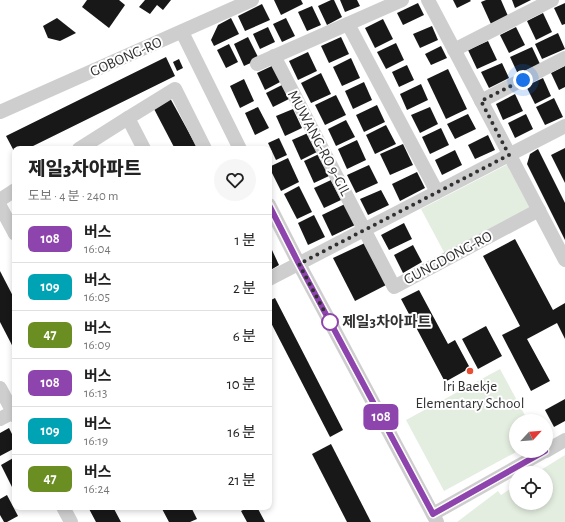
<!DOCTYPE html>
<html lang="ko">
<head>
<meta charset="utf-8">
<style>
	body { margin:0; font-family:"Alegreya Sans","Noto Sans KR",sans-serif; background:#f6f6f6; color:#222; height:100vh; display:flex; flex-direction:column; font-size:15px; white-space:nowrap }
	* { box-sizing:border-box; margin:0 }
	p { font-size:13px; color:#767676 }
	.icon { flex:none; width:22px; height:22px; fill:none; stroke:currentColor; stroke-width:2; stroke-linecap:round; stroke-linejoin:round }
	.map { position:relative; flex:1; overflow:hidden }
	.side { position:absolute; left:12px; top:146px; width:260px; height:364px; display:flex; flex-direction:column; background:#fff; border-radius:8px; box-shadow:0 2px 6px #0003 }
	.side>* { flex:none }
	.badge { padding:0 8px; border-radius:6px; font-size:14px; line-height:26px }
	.needle { width:26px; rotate:64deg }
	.controls { position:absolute; left:509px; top:414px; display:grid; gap:8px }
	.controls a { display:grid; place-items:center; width:44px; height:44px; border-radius:50%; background:#fff; box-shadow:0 2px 6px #0003; font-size:20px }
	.you { position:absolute; width:20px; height:20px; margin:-10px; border:3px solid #fff; border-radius:50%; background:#1a73e8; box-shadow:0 0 0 6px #1a73e833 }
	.map>.badge { position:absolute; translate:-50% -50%; box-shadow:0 0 0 2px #fff }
	.round { display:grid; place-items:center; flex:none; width:42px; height:42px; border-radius:21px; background:#f6f6f6 }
	.summary { display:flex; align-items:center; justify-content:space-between; height:68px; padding:0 16px }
	h1 { font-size:19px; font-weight:800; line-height:30px }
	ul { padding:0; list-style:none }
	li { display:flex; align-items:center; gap:12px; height:48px; padding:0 16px; border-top:1px solid #e0e0e0 }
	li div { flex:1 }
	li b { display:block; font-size:15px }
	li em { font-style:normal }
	li .badge { min-width:44px; font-weight:700; text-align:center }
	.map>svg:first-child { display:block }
	.green { fill:#e4eee0 }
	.building { fill:#181818 }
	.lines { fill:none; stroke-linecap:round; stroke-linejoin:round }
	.minor { stroke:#cecece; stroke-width:14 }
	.line-casing { stroke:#fff; stroke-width:9 }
	.line { stroke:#8e44ad; stroke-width:6 }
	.walk { stroke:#313131; stroke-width:4; stroke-dasharray:0 7.2 }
	.stop-dot { fill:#fff; stroke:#8e44ad; stroke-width:2 }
	.poi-dot { fill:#e64e36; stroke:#fff; stroke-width:1.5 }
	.labels { text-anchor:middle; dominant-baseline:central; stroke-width:4; stroke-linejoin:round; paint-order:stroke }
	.street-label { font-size:15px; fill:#313131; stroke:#fff }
	.stop-label { font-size:15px; font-weight:bold; fill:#313131; stroke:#fff; text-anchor:start }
	.poi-label { font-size:15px; fill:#313131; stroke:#fff }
</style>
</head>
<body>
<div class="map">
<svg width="565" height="522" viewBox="0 0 565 522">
	<rect width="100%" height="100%" fill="#fff"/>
	<g class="green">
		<polygon points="510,163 533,212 446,256 421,209"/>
		<polygon points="500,369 528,421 516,421 516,451 518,451 444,491 406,420"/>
		<polygon points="565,455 565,522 457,522 498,491 501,495 516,485 516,503 546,503 546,473 536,473"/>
	</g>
	<g class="building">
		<polygon points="87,0 119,0 125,5 109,28 82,7"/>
		<polygon points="145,0 171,0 163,10 157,5 150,14 139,7"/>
		<polygon points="274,0 301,0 303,4 281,15"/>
		<polygon points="331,0 334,0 342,17 327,25 318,6"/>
		<polygon points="340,0 357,0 360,6 345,12"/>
		<polygon points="453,0 470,0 471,1 457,8"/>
		<polygon points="486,0 501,0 508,16 491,24 481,2"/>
		<polygon points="512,0 531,0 515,8"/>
		<polygon points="418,3 424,15 403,25 397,13"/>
		<polygon points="565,3 565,24 562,25 554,8"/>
		<polygon points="262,4 270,20 245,31 238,16"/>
		<polygon points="312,6 321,25 307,31 298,12"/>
		<polygon points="543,13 552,32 536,40 527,21"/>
		<polygon points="57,18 76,33 60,41 48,38 43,26"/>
		<polygon points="231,18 239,34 214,46 211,40 218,25"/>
		<polygon points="286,18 295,36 282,42 273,24"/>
		<polygon points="383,19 393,39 375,48 365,28"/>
		<polygon points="432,26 438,40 420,48 413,34"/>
		<polygon points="268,27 275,42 260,49 253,34"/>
		<polygon points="516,27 525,45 509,53 500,35"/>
		<polygon points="558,33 565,49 542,59 535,44"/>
		<polygon points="248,37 259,59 244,66 234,44"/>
		<polygon points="341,37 349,54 329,63 321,46"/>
		<polygon points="488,41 497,60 477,69 468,50"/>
		<polygon points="396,43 404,60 386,69 377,52"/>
		<polygon points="229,44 238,62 226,68 217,50"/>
		<polygon points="441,46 447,58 431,65 425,54"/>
		<polygon points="532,47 540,64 518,74 510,57"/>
		<polygon points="308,52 317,71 298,80 289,61"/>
		<polygon points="166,57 175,76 27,149 15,149 15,153 6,136"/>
		<polygon points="351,58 360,78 342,86 333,67"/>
		<polygon points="179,59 183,68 177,71 173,62"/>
		<polygon points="502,63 509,78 489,88 481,72"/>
		<polygon points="274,65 282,81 265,90 257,73"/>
		<polygon points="407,65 414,80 399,87 392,72"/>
		<polygon points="565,66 565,87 559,90 551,73"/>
		<polygon points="448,69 467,109 446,119 427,79"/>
		<polygon points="321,73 331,94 311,103 301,83"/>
		<polygon points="543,78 551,96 535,104 526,86"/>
		<polygon points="244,79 254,101 240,108 230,86"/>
		<polygon points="364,82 372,100 353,109 345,91"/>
		<polygon points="284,84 291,98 273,107 266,93"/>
		<polygon points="421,84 428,100 407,110 400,94"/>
		<polygon points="515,94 523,111 503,120 496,104"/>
		<polygon points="336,95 346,115 325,125 315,105"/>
		<polygon points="170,98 198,149 175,149 153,107"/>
		<polygon points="554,98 563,117 545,125 536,107"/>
		<polygon points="377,105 385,122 364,132 356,115"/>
		<polygon points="258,107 269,128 255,135 245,113"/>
		<polygon points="430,107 438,124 420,133 411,115"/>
		<polygon points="293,109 302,128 285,136 276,116"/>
		<polygon points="468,114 476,129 455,139 447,124"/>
		<polygon points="526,114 533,129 515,138 508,123"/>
		<polygon points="346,120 355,137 336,146 328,129"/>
		<polygon points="386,125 396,144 375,154 366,135"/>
		<polygon points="441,128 449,145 430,154 422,137"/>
		<polygon points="308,133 317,152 301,160 292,140"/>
		<polygon points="488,135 495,150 475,159 468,145"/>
		<polygon points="279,138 287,155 276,160 268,143"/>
		<polygon points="357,140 366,160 347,169 338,149"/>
		<polygon points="403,144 413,165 390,175 380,154"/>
		<polygon points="565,148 565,183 551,155"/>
		<polygon points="538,149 565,203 565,240 527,164 530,154"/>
		<polygon points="455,150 462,165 442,175 435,160"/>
		<polygon points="319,154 329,176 314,183 304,161"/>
		<polygon points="288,158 299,182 281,191 269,167"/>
		<polygon points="369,165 378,183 356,193 347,175"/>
		<polygon points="417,172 425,188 400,201 392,184"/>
		<polygon points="331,180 341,200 324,208 314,188"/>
		<polygon points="299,186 312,212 297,219 284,194"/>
		<polygon points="381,190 389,205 368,215 360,199"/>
		<polygon points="345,204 355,225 332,236 322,215"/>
		<polygon points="314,215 325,237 308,245 298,223"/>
		<polygon points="404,223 412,239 389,250 381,235"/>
		<polygon points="515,239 553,310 565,303 565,339 557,323 527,339 550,381 531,391 502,335 520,326 483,256"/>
		<polygon points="367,242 388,284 355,301 333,258"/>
		<polygon points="413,245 422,262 403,273 394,255"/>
		<polygon points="272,250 279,265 269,271 269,251"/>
		<polygon points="0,271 15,300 15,351 0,322"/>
		<polygon points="419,290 448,344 455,340 470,368 445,382 401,299"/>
		<polygon points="275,298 343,430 330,437 269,319 269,301"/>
		<polygon points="486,326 502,356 478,369 462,339"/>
		<polygon points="565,399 565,421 554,427 545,410"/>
		<polygon points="9,428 15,440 15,448 0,456 0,433"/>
		<polygon points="331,444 371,522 347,522 312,454"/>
		<polygon points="15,457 15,486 12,487 1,465"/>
		<polygon points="7,495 18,516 7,522 4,522 0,515 0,499"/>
		<polygon points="88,507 113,507 121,522 96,522"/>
		<polygon points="161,507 191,507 197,519 190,522 169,522"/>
		<polygon points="249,507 257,507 265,522 247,522 241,511"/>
	</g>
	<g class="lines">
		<g class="minor">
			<polyline points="428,0 565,260"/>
			<polyline points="348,24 437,192"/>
			<polyline points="182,32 240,149"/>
			<polyline points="454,50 552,0"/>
			<polyline points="274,56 394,287 539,210"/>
			<polyline points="257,64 402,0"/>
			<polyline points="481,101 565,58"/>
			<polyline points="0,112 252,0"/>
			<polyline points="79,149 128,118"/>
			<polyline points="144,149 128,118 175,89 205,149"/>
			<polyline points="0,200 15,190"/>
			<polyline points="269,205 299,264 437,522"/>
			<polyline points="0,206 15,234"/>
			<polyline points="269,279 565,126"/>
			<polyline points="0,388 15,416"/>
			<polyline points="0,419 15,411"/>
			<polyline points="546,451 565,440"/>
			<polyline points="63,507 71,522"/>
			<polyline points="433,514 545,451"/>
		</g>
	</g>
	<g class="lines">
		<defs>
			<polyline id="line" points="269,205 299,264 433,514 545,451"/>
		</defs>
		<use href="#line" class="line-casing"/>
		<use href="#line" class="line"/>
		<polyline class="walk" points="330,322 299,264 509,155 481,101 523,80"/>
	</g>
	<circle class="stop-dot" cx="330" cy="322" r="8"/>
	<circle class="poi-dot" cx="470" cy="371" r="4"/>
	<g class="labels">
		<g class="street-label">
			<text transform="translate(126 57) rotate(-24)">GOBONG-RO</text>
			<text transform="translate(319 143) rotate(62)">MUWANG-RO 9-GIL</text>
			<text transform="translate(448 258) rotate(-28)">GUNGDONG-RO</text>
		</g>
		<g class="stop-label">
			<text x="342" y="322">제일3차아파트</text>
		</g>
		<g class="poi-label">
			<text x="470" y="386">Iri Baekje<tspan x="470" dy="17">Elementary School</tspan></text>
		</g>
	</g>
</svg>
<div class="controls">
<a><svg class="needle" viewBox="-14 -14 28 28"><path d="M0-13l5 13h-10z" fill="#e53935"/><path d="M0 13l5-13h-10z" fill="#767676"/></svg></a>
<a><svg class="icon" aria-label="locate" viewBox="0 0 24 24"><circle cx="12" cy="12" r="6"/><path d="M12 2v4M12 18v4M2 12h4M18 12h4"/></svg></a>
</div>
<div class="you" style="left:523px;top:80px"></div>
<b class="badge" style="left:381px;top:417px;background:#8e44ad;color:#fff">108</b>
<section class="side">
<div class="summary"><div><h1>제일3차아파트</h1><p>도보 · 4 분 · 240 m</p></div><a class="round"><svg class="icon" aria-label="heart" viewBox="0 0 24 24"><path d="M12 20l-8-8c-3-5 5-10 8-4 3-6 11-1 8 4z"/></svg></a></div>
<ul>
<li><span class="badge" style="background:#8e44ad;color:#fff">108</span><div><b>버스</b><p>16:04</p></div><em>1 분</em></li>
<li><span class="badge" style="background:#00a3b4;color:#fff">109</span><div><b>버스</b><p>16:05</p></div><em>2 분</em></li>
<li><span class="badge" style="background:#6b8e23;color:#fff">47</span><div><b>버스</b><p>16:09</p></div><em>6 분</em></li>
<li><span class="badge" style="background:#8e44ad;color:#fff">108</span><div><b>버스</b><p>16:13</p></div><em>10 분</em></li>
<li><span class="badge" style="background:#00a3b4;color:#fff">109</span><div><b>버스</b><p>16:19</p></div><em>16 분</em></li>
<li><span class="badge" style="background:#6b8e23;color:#fff">47</span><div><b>버스</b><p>16:24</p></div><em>21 분</em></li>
</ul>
</section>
</div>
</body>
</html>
